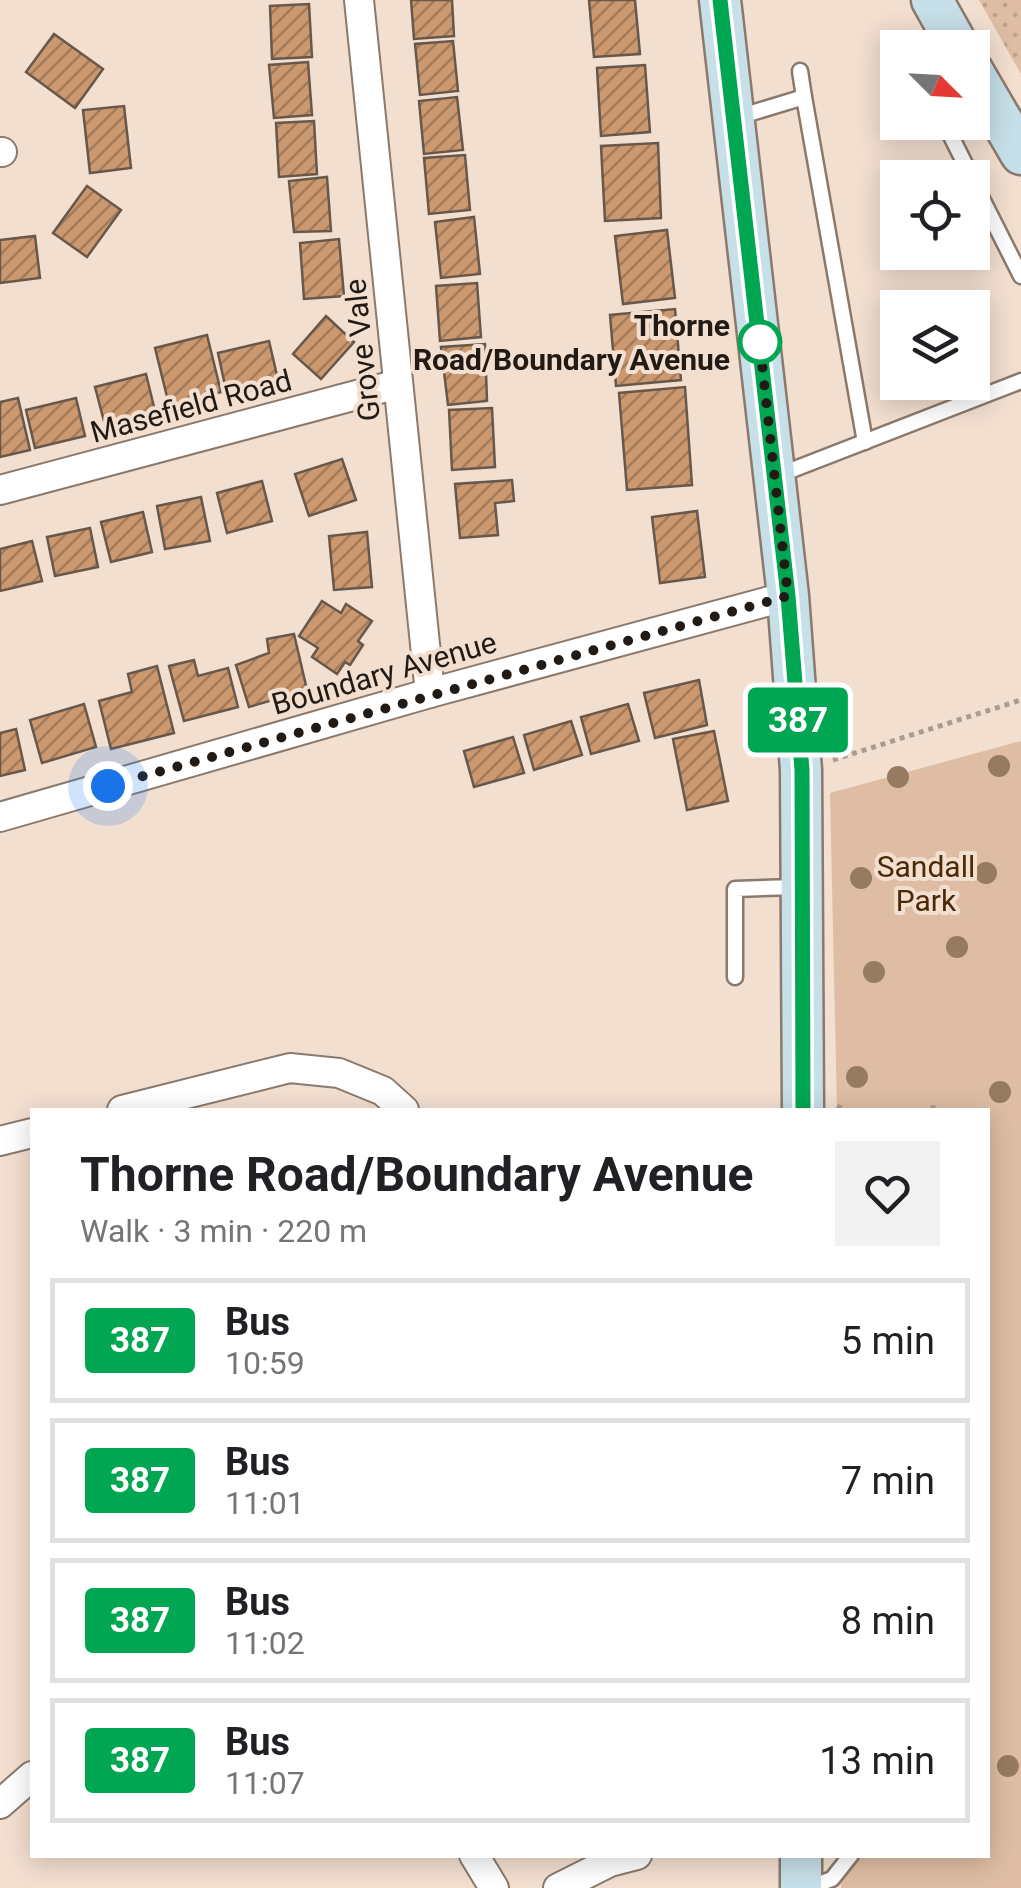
<!DOCTYPE html>
<html lang="en">
<head>
<meta charset="utf-8">
<style>
	body { margin:0; font-family:Roboto,sans-serif; background:#f2f2f2; color:#202124; height:100vh; display:flex; flex-direction:column; font-size:38px; white-space:nowrap }
	* { box-sizing:border-box; margin:0 }
	p { font-size:32px; color:#757577 }
	.icon { flex:none; width:55px; height:55px; fill:none; stroke:currentColor; stroke-width:2; stroke-linecap:round; stroke-linejoin:round }
	.map { position:relative; flex:1; overflow:hidden }
	.drawer { position:absolute; left:30px; top:1108px; width:960px; height:750px; display:flex; flex-direction:column; background:#fff; border-radius:0px; box-shadow:0 5px 25px #0003 }
	.drawer>* { flex:none }
	.badge { padding:0 20px; border-radius:8px; font-size:35px; line-height:65px }
	.needle { width:65px; rotate:114deg }
	.buttons { position:absolute; left:880px; top:30px; display:grid; gap:20px }
	.buttons a { display:grid; place-items:center; width:110px; height:110px; border-radius:0px; background:#fff; box-shadow:0 5px 25px #0003; font-size:50px }
	.you { position:absolute; width:50px; height:50px; margin:-25px; border:8px solid #fff; border-radius:50%; background:#1a73e8; box-shadow:0 0 0 15px #1a73e833 }
	.map>.badge { position:absolute; translate:-50% -50%; box-shadow:0 0 0 5px #fff }
	.round { display:grid; place-items:center; flex:none; width:105px; height:105px; border-radius:0px; background:#f2f2f2 }
	.summary { display:flex; align-items:center; justify-content:space-between; height:170px; padding:0 50px }
	h1 { font-size:48px; font-weight:700; line-height:75px }
	ul { padding:0; list-style:none }
	li { display:flex; align-items:center; gap:30px; height:125px; margin:0 20px 15px; padding:0 30px; border:5px solid #e0e0e0; border-radius:0px }
	li div { flex:1 }
	li b { display:block; font-size:38px }
	li em { font-style:normal }
	li .badge { min-width:110px; font-weight:700; text-align:center }
	.map>svg:first-child { display:block }
	.grass { fill:url(#grass-dots) }
	.park { fill:#debda4 }
	.building { fill:url(#building-hatch); stroke:#68584b; stroke-width:2.5 }
	.lines { fill:none; stroke-linecap:round; stroke-linejoin:round }
	.lane-casing { stroke:#8b7a6c; stroke-width:19 }
	.street-casing { stroke:#8b7a6c; stroke-width:32 }
	.secondary-casing { stroke:#8b7a6c; stroke-width:45 }
	.path { stroke:#ac9c90; stroke-width:5; stroke-dasharray:5 5; stroke-linecap:butt }
	.lane { stroke:#fff; stroke-width:14 }
	.street { stroke:#fff; stroke-width:28 }
	.secondary { stroke:#c7dfe9; stroke-width:40 }
	.tree { fill:#977b61 }
	.line-casing { stroke:#fff; stroke-width:22 }
	.line { stroke:#00a651; stroke-width:15 }
	.walk { stroke:#221b15; stroke-width:10; stroke-dasharray:0 18 }
	.stop-dot { fill:#fff; stroke:#00a651; stroke-width:5 }
	.labels { text-anchor:middle; dominant-baseline:central; stroke-width:8; stroke-linejoin:round; paint-order:stroke }
	.stop-label { font-size:30px; font-weight:bold; fill:#221b15; stroke:#f3dfd0; text-anchor:end }
	.street-label { font-size:30px; fill:#221b15; stroke:#f3dfd0 }
	.park-label { font-size:30px; fill:#4b2907; stroke:#f3dfd0 }
</style>
</head>
<body>
<div class="map">
<svg width="1021" height="1888" viewBox="0 0 1021 1888">
	<defs>
		<pattern id="grass-dots" width="8" height="8" patternUnits="userSpaceOnUse" patternTransform="scale(2.5)"><rect width="8" height="8" fill="#debda4"/><path d="M2 2h.1M6 6h.1" fill="none" stroke="#bea28c" stroke-width="1.8" stroke-linecap="round"/></pattern>
		<pattern id="building-hatch" width="6" height="6" patternUnits="userSpaceOnUse" patternTransform="scale(2.5)"><rect width="6" height="6" fill="#cb986f"/><path d="M-1 1l2-2M0 6l6-6M5 7l2-2" fill="none" stroke="#a47b5a"/></pattern>
	</defs>
	<rect width="100%" height="100%" fill="#f3dfd0"/>
	<polygon class="grass" points="979,0 1021,0 1021,74"/>
	<polygon class="park" points="1021,741 1021,1888 841,1888 841,1855 988,1855 988,1110 837,1110 830,793"/>
	<g class="building">
		<polygon points="411,0 452,0 454,36 414,39"/>
		<polygon points="589,0 635,0 640,54 594,57"/>
		<polygon points="309,4 312,57 272,59 270,6"/>
		<polygon points="54,34 103,69 75,108 26,72"/>
		<polygon points="453,41 458,91 420,95 415,44"/>
		<polygon points="308,62 312,115 274,118 269,65"/>
		<polygon points="645,65 650,132 601,136 597,68"/>
		<polygon points="457,97 463,150 424,154 419,101"/>
		<polygon points="124,106 131,168 90,173 83,110"/>
		<polygon points="314,121 317,174 279,177 276,123"/>
		<polygon points="658,143 661,218 605,221 601,146"/>
		<polygon points="465,155 470,210 429,214 424,158"/>
		<polygon points="327,177 331,231 294,232 289,181"/>
		<polygon points="87,186 121,210 87,257 53,233"/>
		<polygon points="474,217 480,274 441,278 435,222"/>
		<polygon points="667,230 675,298 623,304 615,236"/>
		<polygon points="35,236 40,278 0,283 0,240"/>
		<polygon points="339,239 344,296 304,299 300,243"/>
		<polygon points="477,283 481,337 440,341 436,286"/>
		<polygon points="675,309 681,380 616,386 610,315"/>
		<polygon points="326,316 354,342 321,379 293,354"/>
		<polygon points="207,335 221,392 169,405 155,348"/>
		<polygon points="269,341 279,384 227,395 218,353"/>
		<polygon points="485,344 487,401 448,405 441,347"/>
		<polygon points="146,374 156,415 106,429 95,387"/>
		<polygon points="685,387 692,485 627,490 619,393"/>
		<polygon points="18,398 30,450 0,457 0,402"/>
		<polygon points="76,398 85,436 35,448 26,410"/>
		<polygon points="492,408 495,467 452,470 449,410"/>
		<polygon points="342,459 356,500 309,516 295,474"/>
		<polygon points="512,480 514,501 495,503 498,535 460,538 455,484"/>
		<polygon points="262,481 272,521 227,533 217,493"/>
		<polygon points="201,497 210,541 165,549 157,506"/>
		<polygon points="697,511 705,577 660,583 652,517"/>
		<polygon points="143,512 152,552 111,562 101,522"/>
		<polygon points="90,528 98,567 55,576 47,537"/>
		<polygon points="367,532 372,587 334,590 329,536"/>
		<polygon points="32,541 42,581 0,591 0,549"/>
		<polygon points="322,601 341,613 346,604 372,621 358,641 363,645 350,665 345,662 337,674 312,657 318,648 299,636"/>
		<polygon points="294,634 307,690 249,707 236,665 269,653 267,639"/>
		<polygon points="194,660 198,676 228,668 238,707 184,721 169,666"/>
		<polygon points="157,666 174,733 111,749 99,701 132,692 128,674"/>
		<polygon points="699,680 707,725 655,738 644,693"/>
		<polygon points="84,704 96,747 42,763 30,720"/>
		<polygon points="628,704 639,741 591,754 581,717"/>
		<polygon points="571,721 582,755 534,770 524,735"/>
		<polygon points="16,729 25,770 0,776 0,733"/>
		<polygon points="714,731 728,801 687,810 673,739"/>
		<polygon points="513,737 524,773 474,787 464,751"/>
	</g>
	<g class="lines">
		<defs>
			<g id="lane">
				<polyline points="903,42 906,48"/>
				<polyline points="800,71 804,97"/>
				<polyline points="735,118 804,97 865,442"/>
				<polyline points="944,122 972,178"/>
				<polyline points="972,179 1021,276"/>
				<polyline points="779,475 1021,381"/>
				<polyline points="735,977 735,889 796,887"/>
				<polyline points="807,1888 832,1879 851,1855"/>
			</g>
			<g id="street">
				<polyline points="359,0 430,693"/>
				<polyline points="0,152 2,152"/>
				<polyline points="0,490 398,384"/>
				<polyline points="0,817 430,693 788,596"/>
				<polyline points="122,1110 290,1068 339,1073 383,1091 404,1110"/>
				<polyline points="0,1141 32,1133"/>
				<polyline points="0,1804 32,1776"/>
				<polyline points="474,1855 494,1888"/>
				<polyline points="558,1888 610,1862 637,1855"/>
			</g>
			<g id="secondary">
				<polyline points="720,0 788,596 801,770 803,1110"/>
				<polyline points="932,0 959,48"/>
				<polyline points="972,70 1021,154"/>
				<polyline points="801,1888 801,1855"/>
			</g>
		</defs>
		<use href="#lane" class="lane-casing"/>
		<use href="#street" class="street-casing"/>
		<use href="#secondary" class="secondary-casing"/>
		<g class="path">
			<polyline points="833,760 1021,700"/>
			<polyline points="837,1106 846,1110"/>
			<polyline points="933,1110 933,1103"/>
		</g>
		<use href="#lane" class="lane"/>
		<use href="#street" class="street"/>
		<use href="#secondary" class="secondary"/>
	</g>
	<g class="tree">
		<circle cx="999" cy="766" r="11"/>
		<circle cx="898" cy="777" r="11"/>
		<circle cx="986" cy="873" r="11"/>
		<circle cx="861" cy="878" r="11"/>
		<circle cx="957" cy="947" r="11"/>
		<circle cx="874" cy="972" r="11"/>
		<circle cx="857" cy="1077" r="11"/>
		<circle cx="1000" cy="1092" r="11"/>
		<circle cx="1008" cy="1766" r="11"/>
	</g>
	<g class="lines">
		<defs>
			<polyline id="line" points="720,0 788,596 802,770 803,1110"/>
		</defs>
		<use href="#line" class="line-casing"/>
		<use href="#line" class="line"/>
		<polyline class="walk" points="108,786 788,596 758,328 760,342"/>
	</g>
	<circle class="stop-dot" cx="760" cy="342" r="20"/>
	<g class="labels">
		<g class="stop-label">
			<text x="730" y="325">Thorne<tspan x="730" dy="34">Road/Boundary Avenue</tspan></text>
		</g>
		<g class="street-label">
			<text transform="translate(362 350) rotate(-96)">Grove Vale</text>
			<text transform="translate(191 406) rotate(-15)">Masefield Road</text>
			<text transform="translate(384 673) rotate(-16)">Boundary Avenue</text>
		</g>
		<g class="park-label">
			<text x="926" y="866">Sandall<tspan x="926" dy="34">Park</tspan></text>
		</g>
	</g>
</svg>
<div class="buttons">
<a><svg class="needle" viewBox="-14 -14 28 28"><path d="M0-13l5 13h-10z" fill="#e53935"/><path d="M0 13l5-13h-10z" fill="#757577"/></svg></a>
<a><svg class="icon" aria-label="locate" viewBox="0 0 24 24"><circle cx="12" cy="12" r="6"/><path d="M12 2v4M12 18v4M2 12h4M18 12h4"/></svg></a>
<a><svg class="icon" aria-label="layers" viewBox="0 0 24 24"><path d="M12 4l9 5-9 5-9-5zM3 14l9 5 9-5"/></svg></a>
</div>
<div class="you" style="left:108px;top:786px"></div>
<b class="badge" style="left:798px;top:720px;background:#00a651;color:#fff">387</b>
<section class="drawer">
<div class="summary"><div><h1>Thorne Road/Boundary Avenue</h1><p>Walk · 3 min · 220 m</p></div><a class="round"><svg class="icon" aria-label="heart" viewBox="0 0 24 24"><path d="M12 20l-8-8c-3-5 5-10 8-4 3-6 11-1 8 4z"/></svg></a></div>
<ul>
<li><span class="badge" style="background:#00a651;color:#fff">387</span><div><b>Bus</b><p>10:59</p></div><em>5 min</em></li>
<li><span class="badge" style="background:#00a651;color:#fff">387</span><div><b>Bus</b><p>11:01</p></div><em>7 min</em></li>
<li><span class="badge" style="background:#00a651;color:#fff">387</span><div><b>Bus</b><p>11:02</p></div><em>8 min</em></li>
<li><span class="badge" style="background:#00a651;color:#fff">387</span><div><b>Bus</b><p>11:07</p></div><em>13 min</em></li>
</ul>
</section>
</div>
</body>
</html>
